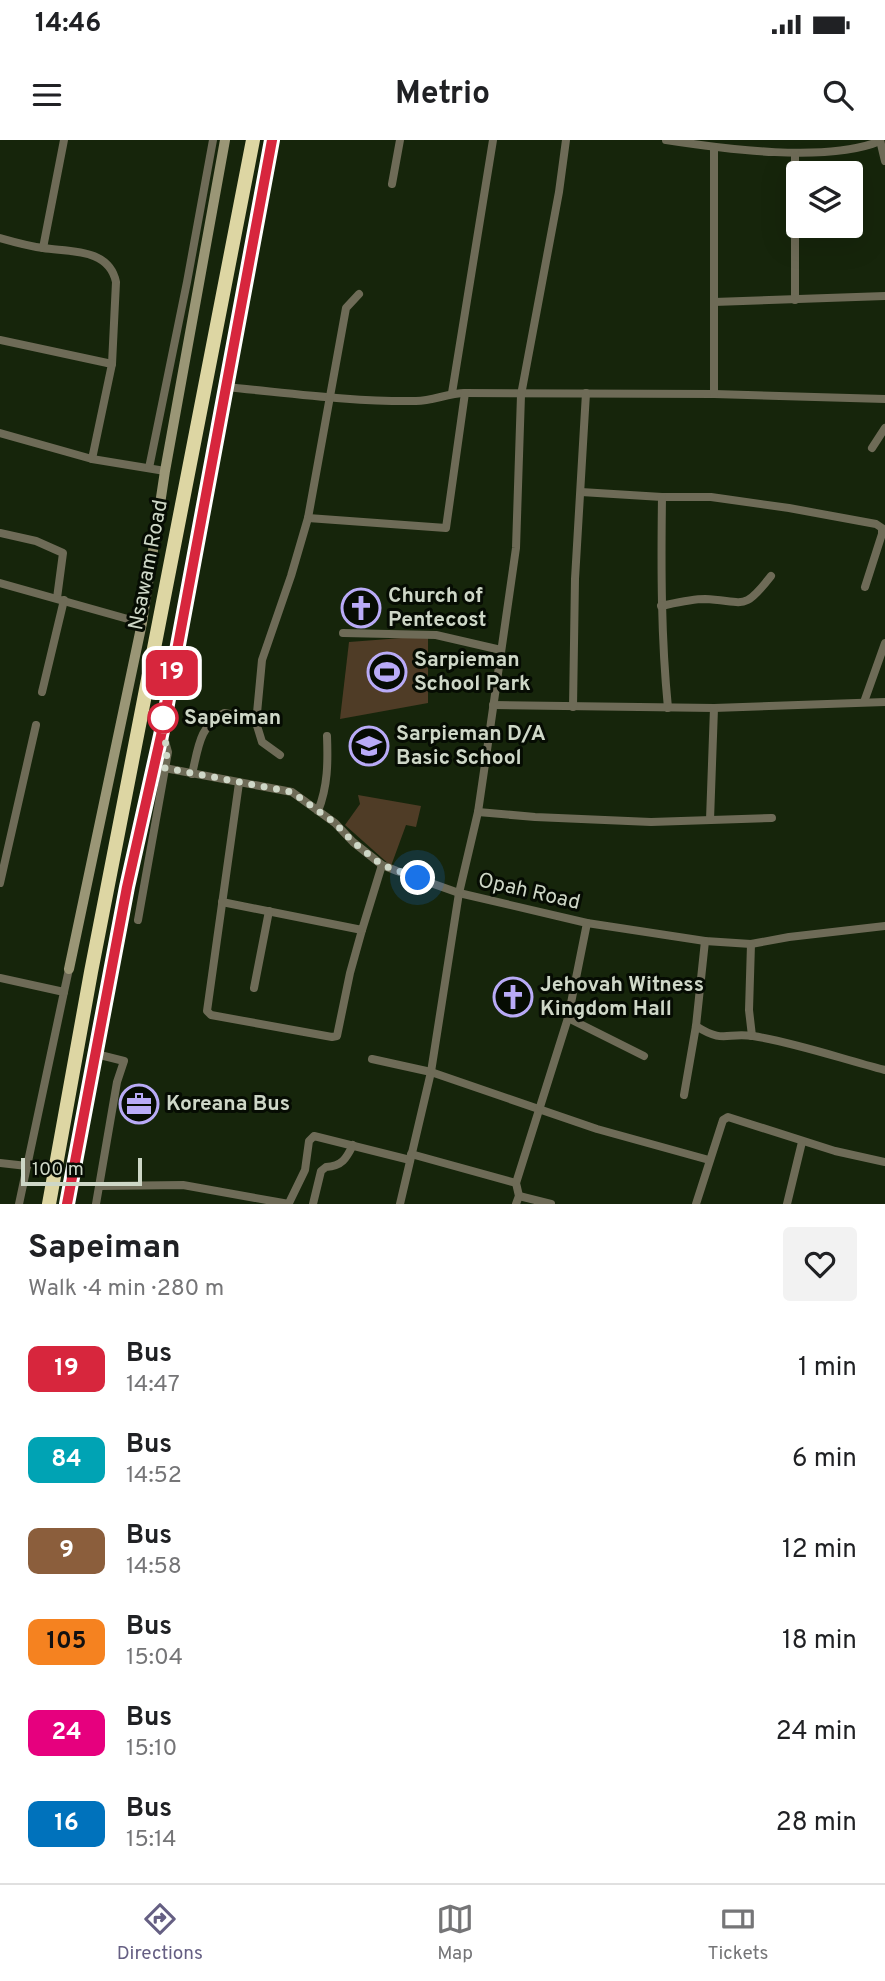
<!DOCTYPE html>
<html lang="en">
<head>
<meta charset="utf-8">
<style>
	body { margin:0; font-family:Overpass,sans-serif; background:#f2f2f2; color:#202124; height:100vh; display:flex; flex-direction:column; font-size:26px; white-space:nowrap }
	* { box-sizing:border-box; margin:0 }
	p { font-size:23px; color:#757577 }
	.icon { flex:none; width:38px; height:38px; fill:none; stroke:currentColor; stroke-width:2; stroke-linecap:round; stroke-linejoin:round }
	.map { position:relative; height:1064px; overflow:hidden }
	.sheet { display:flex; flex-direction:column; background:#fff; flex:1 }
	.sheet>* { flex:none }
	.badge { padding:0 14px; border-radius:10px; font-size:24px; line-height:46px }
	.tools { position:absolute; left:786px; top:21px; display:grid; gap:14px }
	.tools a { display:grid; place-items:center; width:77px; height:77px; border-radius:7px; background:#fff; box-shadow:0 7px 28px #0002; font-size:35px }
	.scale { position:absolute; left:21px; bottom:18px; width:121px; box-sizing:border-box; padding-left:7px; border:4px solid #ced7c7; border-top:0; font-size:19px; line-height:24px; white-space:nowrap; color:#ced7c7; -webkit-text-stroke:5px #060c03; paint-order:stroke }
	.you { position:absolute; width:35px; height:35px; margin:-18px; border:5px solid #fff; border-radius:50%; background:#1a73e8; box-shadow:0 0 0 10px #1a73e833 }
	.map>.badge { position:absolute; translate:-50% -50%; box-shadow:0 0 0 4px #fff }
	.round { display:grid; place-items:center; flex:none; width:74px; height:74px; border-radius:7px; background:#f2f2f2 }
	.head { display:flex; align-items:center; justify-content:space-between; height:119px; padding:0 28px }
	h1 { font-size:33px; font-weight:700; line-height:52px }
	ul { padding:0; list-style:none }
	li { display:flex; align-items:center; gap:21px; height:91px; padding:0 28px }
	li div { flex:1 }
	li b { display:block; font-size:26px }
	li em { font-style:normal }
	li .badge { min-width:77px; font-weight:700; text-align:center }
	.status { display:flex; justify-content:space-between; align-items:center; height:49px; padding:0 35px; background:#fff; direction:ltr }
	.status svg { height:19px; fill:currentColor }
	header { display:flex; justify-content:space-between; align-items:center; height:91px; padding:0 28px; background:#fff; font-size:32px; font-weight:700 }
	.tabs { display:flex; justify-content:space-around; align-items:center; height:98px; border-top:2px solid #e0e0e0; background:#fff; font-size:19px; color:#757577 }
	.tabs a { display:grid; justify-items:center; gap:4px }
	.tabs .current { color:#655f83 }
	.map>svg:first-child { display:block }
	.green { fill:#4f3c26 }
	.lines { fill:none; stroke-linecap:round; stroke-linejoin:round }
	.street { stroke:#6e6b57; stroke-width:8 }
	.secondary { stroke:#9a9676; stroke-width:10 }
	.highway { stroke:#ddd6a3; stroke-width:14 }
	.line-casing { stroke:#fff; stroke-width:16 }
	.line { stroke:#d7263d; stroke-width:10 }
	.walk { stroke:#ced7c7; stroke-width:7; stroke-dasharray:0 12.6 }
	.stop-dot { fill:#fff; stroke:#d7263d; stroke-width:3.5 }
	.labels { text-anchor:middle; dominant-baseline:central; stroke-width:6; stroke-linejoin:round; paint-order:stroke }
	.street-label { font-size:21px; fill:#ced7c7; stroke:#060c03 }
	.poi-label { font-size:21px; font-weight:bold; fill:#ced7c7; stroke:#060c03; text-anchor:start }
	.stop-label { font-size:21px; font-weight:bold; fill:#ced7c7; stroke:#060c03; text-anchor:start }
</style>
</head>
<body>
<div class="status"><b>14:46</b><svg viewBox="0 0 49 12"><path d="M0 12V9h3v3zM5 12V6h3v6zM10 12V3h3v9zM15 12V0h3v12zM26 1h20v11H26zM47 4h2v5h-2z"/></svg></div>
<header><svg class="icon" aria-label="menu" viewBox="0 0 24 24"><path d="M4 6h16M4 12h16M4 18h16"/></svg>Metrio<svg class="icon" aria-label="search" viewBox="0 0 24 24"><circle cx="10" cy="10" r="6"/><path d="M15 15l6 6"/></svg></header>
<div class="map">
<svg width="885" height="1064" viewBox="0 0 885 1064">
	<rect width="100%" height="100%" fill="#16250b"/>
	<g class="green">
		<polygon points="428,496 428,563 340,579 349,502"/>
		<polygon points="358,655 421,666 416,687 406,685 391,726 345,685 360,664"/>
	</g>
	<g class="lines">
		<g class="street">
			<path d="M666,0C724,9 827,23 880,1"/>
			<polyline points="880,0 885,21"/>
			<polyline points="795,13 795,160"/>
			<polyline points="392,44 400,0"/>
			<path d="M0,98C14,102 29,106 43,108C70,112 109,108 116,142L112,224L92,319"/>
			<polyline points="43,108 64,0"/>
			<polyline points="714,162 885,156"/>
			<polyline points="0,200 112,224"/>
			<path d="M225,247C289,253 353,262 416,261C433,261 448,253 465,253L714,254L885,259"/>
			<polyline points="452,253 493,0"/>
			<polyline points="714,254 714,7"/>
			<polyline points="0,293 92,319 165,331"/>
			<polyline points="872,308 885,288"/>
			<polyline points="149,328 187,142 213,0"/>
			<polyline points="581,352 662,357 711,357 789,368 876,384 882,388 882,394 865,447"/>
			<path d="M662,357C661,428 661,497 668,568"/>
			<polyline points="308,378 446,388 465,253"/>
			<polyline points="0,393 36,401 63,413 57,458"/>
			<polyline points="0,443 142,483"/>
			<path d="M661,466C675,463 691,459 705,459C745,461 743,472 771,436"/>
			<polyline points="343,493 436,495 501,510"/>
			<polyline points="42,552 64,460"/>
			<polyline points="864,562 885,503"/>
			<polyline points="493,565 714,568 885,562"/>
			<polyline points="573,567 575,439 586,253"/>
			<polyline points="254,576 262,602 280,615"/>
			<polyline points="154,626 292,652 335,683 353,702 382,725 397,731 459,753 587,783 705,801 751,804 789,797 885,786"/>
			<path d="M192,634C198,610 199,585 224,573L252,578L257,573L262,520L291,436L308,378L346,168L359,154"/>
			<polyline points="239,643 207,871 211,875 332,897 337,896 350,833 362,790"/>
			<path d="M318,671C328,646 328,622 327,596"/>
			<polyline points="478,672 535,677 651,682 772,678"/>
			<polyline points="710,680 714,568"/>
			<polyline points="0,743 36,585"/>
			<polyline points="222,762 362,790 382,725"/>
			<polyline points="138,780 168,612 163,594"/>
			<polyline points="751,804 749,870 752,896"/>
			<polyline points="0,838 64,852 19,1064"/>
			<polyline points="254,848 269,771"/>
			<polyline points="64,852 69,829"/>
			<polyline points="568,878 644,916"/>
			<path d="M696,886C724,904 726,892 753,896C797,903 842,919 885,930"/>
			<polyline points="96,914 124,921 117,942 96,1064"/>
			<polyline points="372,919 431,932 597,989 709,1020"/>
			<polyline points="684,955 696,886 705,801"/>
			<polyline points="411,1014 516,1043"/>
			<polyline points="0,1023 27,1026"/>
			<polyline points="100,1046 183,1045 289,1064"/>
			<polyline points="519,1056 551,1064"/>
			<polyline points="289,1063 305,1030 309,1001 314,996 410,1020"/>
			<path d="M313,1064L321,1031L326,1027C342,1026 346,1019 353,1005"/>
			<polyline points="400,1064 431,932 459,753 478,672 484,631 516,408 521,255 559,52 566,0"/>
			<polyline points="516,1064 519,1056 516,1043 568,878 587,783"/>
			<polyline points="696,1064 723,980 728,977 835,1011 885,1022"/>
			<polyline points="787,1064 802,1002"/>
		</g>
		<polyline class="secondary" points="69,829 142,483 165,331 225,0"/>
		<g class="highway">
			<polyline points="49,1064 91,832 253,0"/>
			<polyline points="67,1064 130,733 162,591 272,0"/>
		</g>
	</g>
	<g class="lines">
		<defs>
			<polyline id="line" points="67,1064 127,747 162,591 272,0"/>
		</defs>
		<use href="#line" class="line-casing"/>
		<use href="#line" class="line"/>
		<path class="walk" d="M163,578C162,598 170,607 165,628L292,652L335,683L353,702L382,725L418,738"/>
	</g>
	<defs>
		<symbol id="church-ring" viewBox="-11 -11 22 22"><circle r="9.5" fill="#060c03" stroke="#b9abf7" stroke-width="1.5"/><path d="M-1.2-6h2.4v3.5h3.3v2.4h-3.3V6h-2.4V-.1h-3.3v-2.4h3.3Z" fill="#b9abf7"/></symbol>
		<symbol id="stadium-ring" viewBox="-11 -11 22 22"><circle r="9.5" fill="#060c03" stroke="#b9abf7" stroke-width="1.5"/><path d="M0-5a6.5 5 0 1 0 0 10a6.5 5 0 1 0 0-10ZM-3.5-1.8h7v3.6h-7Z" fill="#b9abf7"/></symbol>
		<symbol id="school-ring" viewBox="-11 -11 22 22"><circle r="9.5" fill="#060c03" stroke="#b9abf7" stroke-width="1.5"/><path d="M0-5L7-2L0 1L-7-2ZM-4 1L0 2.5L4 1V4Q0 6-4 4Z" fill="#b9abf7"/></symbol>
		<symbol id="office-ring" viewBox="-11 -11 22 22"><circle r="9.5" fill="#060c03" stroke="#b9abf7" stroke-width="1.5"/><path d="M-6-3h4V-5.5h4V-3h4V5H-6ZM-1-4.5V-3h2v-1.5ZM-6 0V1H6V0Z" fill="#b9abf7"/></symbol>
	</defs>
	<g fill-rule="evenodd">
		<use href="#church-ring" x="339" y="446" width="44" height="44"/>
		<use href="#stadium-ring" x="365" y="510" width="44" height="44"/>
		<use href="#school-ring" x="347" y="584" width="44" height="44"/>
		<use href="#church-ring" x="491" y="835" width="44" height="44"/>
		<use href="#office-ring" x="117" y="942" width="44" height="44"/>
	</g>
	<circle class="stop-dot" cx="163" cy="578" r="14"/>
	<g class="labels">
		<g class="street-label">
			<text transform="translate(149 425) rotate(-79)">Nsawam Road</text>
			<text transform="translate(529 752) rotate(13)">Opah Road</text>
		</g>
		<g class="poi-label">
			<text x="388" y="456">Church of<tspan x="388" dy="24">Pentecost</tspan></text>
			<text x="414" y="520">Sarpieman<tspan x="414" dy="24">School Park</tspan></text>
			<text x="396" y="594">Sarpieman D/A<tspan x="396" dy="24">Basic School</tspan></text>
			<text x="540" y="845">Jehovah Witness<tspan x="540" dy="24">Kingdom Hall</tspan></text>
			<text x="166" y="964">Koreana Bus</text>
		</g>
		<g class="stop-label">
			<text x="184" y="578">Sapeiman</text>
		</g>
	</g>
</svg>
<div class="tools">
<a><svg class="icon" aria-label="layers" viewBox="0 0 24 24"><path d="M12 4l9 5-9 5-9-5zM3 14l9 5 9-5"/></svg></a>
</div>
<div class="scale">100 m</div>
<div class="you" style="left:418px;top:738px"></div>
<b class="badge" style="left:172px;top:533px;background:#d7263d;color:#fff">19</b>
</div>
<section class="sheet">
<div class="head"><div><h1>Sapeiman</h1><p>Walk · 4 min · 280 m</p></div><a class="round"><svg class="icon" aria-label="heart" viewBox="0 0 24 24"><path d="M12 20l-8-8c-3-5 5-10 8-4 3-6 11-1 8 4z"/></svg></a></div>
<ul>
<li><span class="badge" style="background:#d7263d;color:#fff">19</span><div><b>Bus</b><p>14:47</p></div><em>1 min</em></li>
<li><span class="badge" style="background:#00a3b4;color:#fff">84</span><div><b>Bus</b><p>14:52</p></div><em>6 min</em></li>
<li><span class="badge" style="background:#8b5e3c;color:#fff">9</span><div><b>Bus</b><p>14:58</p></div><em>12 min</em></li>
<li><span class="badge" style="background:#f58220;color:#111">105</span><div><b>Bus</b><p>15:04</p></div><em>18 min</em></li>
<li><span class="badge" style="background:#e6007e;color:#fff">24</span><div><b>Bus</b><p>15:10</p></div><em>24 min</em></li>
<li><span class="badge" style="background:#0072bc;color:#fff">16</span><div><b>Bus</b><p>15:14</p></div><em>28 min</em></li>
</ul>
</section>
<nav class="tabs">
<a class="current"><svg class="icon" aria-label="directions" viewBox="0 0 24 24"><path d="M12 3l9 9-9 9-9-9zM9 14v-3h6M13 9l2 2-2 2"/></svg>Directions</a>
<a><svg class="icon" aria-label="map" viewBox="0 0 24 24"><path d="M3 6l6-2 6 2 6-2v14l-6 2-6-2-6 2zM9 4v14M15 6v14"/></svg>Map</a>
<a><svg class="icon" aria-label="tickets" viewBox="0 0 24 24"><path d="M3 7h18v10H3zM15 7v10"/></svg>Tickets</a>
</nav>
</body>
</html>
